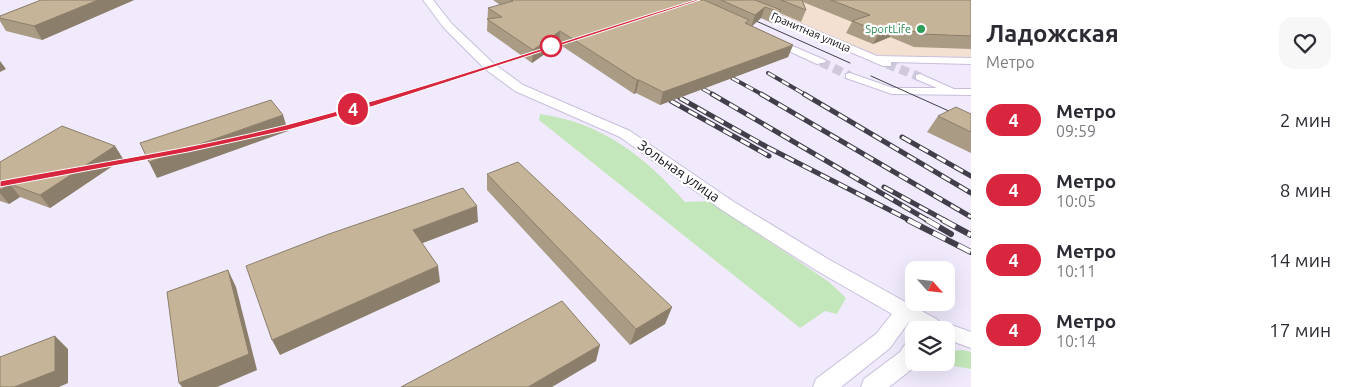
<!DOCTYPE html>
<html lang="ru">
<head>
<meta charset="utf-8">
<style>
	body { margin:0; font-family:Ubuntu,sans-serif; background:#f7f7f7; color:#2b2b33; height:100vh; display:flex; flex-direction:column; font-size:19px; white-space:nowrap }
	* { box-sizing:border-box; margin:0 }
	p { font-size:16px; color:#7c7c81 }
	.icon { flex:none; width:28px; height:28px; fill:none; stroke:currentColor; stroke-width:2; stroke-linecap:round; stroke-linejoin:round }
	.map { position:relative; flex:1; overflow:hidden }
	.sheet { display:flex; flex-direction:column; background:#fff; width:375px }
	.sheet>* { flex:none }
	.badge { padding:0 10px; border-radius:16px; font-size:18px; line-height:32px }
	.needle { width:32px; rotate:117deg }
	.controls { position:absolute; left:905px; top:261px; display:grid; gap:10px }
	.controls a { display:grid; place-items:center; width:50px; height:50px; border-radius:10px; background:#fff; box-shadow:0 5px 20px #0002; font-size:25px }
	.map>.badge { position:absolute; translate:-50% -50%; box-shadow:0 0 0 2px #fff }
	.round { display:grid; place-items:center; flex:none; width:52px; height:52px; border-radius:15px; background:#f7f7f7 }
	.headline { display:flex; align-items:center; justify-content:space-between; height:85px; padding:0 15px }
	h1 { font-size:24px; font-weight:700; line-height:38px }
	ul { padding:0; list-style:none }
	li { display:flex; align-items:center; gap:15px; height:70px; padding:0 15px }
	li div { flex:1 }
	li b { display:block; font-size:19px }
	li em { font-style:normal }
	li .badge { min-width:55px; font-weight:700; text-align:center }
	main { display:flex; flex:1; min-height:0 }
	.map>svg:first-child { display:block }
	.commercial { fill:#f3e0d0 }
	.green { fill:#c3e6ba }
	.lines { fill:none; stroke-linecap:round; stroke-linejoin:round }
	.minor-tunnel { stroke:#cfc9da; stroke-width:9; stroke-dasharray:9 5; stroke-linecap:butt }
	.minor-casing { stroke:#c8bedc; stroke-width:2 }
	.tertiary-casing { stroke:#c8bedc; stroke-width:2 }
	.minor { fill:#fff; fill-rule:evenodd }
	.tertiary { fill:#fff; fill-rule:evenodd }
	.tram { stroke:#423e4a; stroke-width:1 }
	.rail-far2-casing { stroke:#423e4a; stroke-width:4 }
	.rail-far1-casing { stroke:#423e4a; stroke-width:5 }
	.rail-casing { stroke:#423e4a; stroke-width:6 }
	.rail-far2 { stroke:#fff; stroke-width:2.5; stroke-dasharray:8; stroke-linecap:butt }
	.rail-far1 { stroke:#fff; stroke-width:3; stroke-dasharray:10; stroke-linecap:butt }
	.rail { stroke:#fff; stroke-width:4.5; stroke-dasharray:14; stroke-linecap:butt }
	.wall { fill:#aa9b84 }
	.shaded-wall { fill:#8b7e6b }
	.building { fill:#c6b499; stroke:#8b7e6b }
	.line { fill:#d7263d; stroke:#fff }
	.leisure-dot { fill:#2e9e5b; stroke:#fff; stroke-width:2 }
	.stop-dot { fill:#fff; stroke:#d7263d; stroke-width:2.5 }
	.labels { text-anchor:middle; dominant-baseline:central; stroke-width:4.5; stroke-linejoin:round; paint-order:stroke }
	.far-leisure-label { font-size:11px; fill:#27864d; stroke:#fff; text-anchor:end }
	.far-street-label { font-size:11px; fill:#120e18; stroke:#fff }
	.street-label { font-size:14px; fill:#120e18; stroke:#fff }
</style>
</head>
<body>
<main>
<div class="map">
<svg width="971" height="387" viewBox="0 0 971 387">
	<rect width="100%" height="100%" fill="#f0eafc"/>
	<polygon class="commercial" points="743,0 971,0 971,57 885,56 869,53"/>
	<g class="green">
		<path d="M540,114C603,123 644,156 685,202L710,201L829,282L846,298L837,314L825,311L800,328L539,120Z"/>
		<polygon points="963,350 971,352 971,369 937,363 946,362 946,355 950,351"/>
	</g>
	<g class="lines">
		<g class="minor-tunnel">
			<polyline points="821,62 850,76"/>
			<polyline points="887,64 920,77"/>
		</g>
		<defs>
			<g id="minor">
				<polygon points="759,9 765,9 877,56 971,58 971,64 891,62 891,66 883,66 759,13"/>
				<polygon points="774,38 825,60 826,62 817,64 771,43 769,41"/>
				<polygon points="850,73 893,88 937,88 916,79 916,75 920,74 954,89 971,89 971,95 892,94 846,78 846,74"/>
				<polygon points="946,323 971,332 971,348 946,339 946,330 938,330 940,326"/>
			</g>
			<g id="tertiary">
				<polygon points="423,0 433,0 452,24 493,63 523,85 630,131 734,202 828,259 938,320 941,326 939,330 918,330 908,323 890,348 841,387 813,387 816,379 876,334 892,314 814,269 722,210 620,137 515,91 485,69 444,28"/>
				<polygon points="914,341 914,362 918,362 916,366 889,387 861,387 864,379 900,352 906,343"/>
			</g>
		</defs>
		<use href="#minor" class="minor-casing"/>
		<use href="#tertiary" class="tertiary-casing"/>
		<use href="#minor" class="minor"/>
		<use href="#tertiary" class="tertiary"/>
		<g class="tram">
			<polyline points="745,16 850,63"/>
			<polyline points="871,76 971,121"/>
		</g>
		<defs>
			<g id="rail-far2">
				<polyline points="768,73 806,95"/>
				<polyline points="732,78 763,95"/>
				<polyline points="703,89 714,95"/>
			</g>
			<g id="rail-far1">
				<polyline points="712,94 929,221"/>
				<polyline points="761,94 971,217"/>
				<polyline points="804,94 971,193"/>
				<polyline points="680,98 767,147 911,221"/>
				<polyline points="671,101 769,156"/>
				<polyline points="902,137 971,176"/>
				<polyline points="884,187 946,221"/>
			</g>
			<g id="rail">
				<polyline points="908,220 971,252"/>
				<polyline points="927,220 951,234"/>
				<polyline points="943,220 971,235"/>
			</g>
		</defs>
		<use href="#rail-far2" class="rail-far2-casing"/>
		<use href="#rail-far1" class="rail-far1-casing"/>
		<use href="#rail" class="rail-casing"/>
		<use href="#rail-far2" class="rail-far2"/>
		<use href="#rail-far1" class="rail-far1"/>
		<use href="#rail" class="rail"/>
	</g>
	<g class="wall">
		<polygon points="41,0 134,0 42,40 6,31 0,21 0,16"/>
		<polygon points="493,0 971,0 971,49 914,47 890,37 873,44 846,33 852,22 803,2 806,10 801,22 780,13 776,22 774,24 761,18 752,26 793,45 788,57 660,105 636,93 634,94 559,44 532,63 487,31 488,8 500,5"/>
		<polygon points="971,114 971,153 927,132 938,116"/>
		<polygon points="115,146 123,159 50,208 20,197 9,204 0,201 0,162"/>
		<polygon points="487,174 672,307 665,324 630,345 487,190"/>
	</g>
	<g class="shaded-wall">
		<polygon points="98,0 134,0 42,40 34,26"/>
		<polygon points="765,7 761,18 751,27 755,15"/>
		<polygon points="781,10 776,22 774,24 779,12"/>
		<polygon points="897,25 890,37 873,44 880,32"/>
		<polygon points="560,31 559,44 532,63 533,50"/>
		<polygon points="793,45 788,57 660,105 663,92"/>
		<polygon points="0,61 6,69 0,72"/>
		<polygon points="637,80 639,80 636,93 634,94"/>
		<polygon points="283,115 288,131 157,178 149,162"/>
		<polygon points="115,146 123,159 50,208 40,195"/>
		<polygon points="10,184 20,197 9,204 0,193 0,190"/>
		<polygon points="477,206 478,222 415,246 413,230"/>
		<polygon points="438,266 440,282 280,355 272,340"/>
		<polygon points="228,270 236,287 257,370 217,387 182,387 179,383"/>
		<polygon points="672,307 665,324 630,345 636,329"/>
		<polygon points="55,336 68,349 68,383 59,387 14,387"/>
		<polygon points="600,345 596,361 552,387 528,387"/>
	</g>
	<g class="building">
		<polygon points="41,0 98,0 34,26 0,18 0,16"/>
		<polygon points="511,0 704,0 749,20 745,23 793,45 663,92 639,80 637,80 560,31 533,50 487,19 502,17 488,8 513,1"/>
		<polygon points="721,0 755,0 781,10 779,12 765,7 755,15"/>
		<polygon points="781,0 802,0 806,10"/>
		<polygon points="831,0 971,0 971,36 921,34 897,25 880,32 852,21 870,15"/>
		<polygon points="271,100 283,115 149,162 140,143"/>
		<polygon points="956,107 971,114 971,132 938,116"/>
		<polygon points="62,126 115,146 40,195 10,184 0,190 0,162"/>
		<polygon points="518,162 672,307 636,329 487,174"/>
		<polygon points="463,188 477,206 413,230 438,266 272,340 246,266 329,234"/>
		<polygon points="228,270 249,354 179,383 167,292"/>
		<polygon points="562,301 600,345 528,387 401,387"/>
		<polygon points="55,336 55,371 14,387 0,387 0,357"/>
	</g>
	<path class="line" d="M695,0H700L374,106L288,130L188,152L0,187V181C95,163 192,149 286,125C424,89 559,42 695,0Z"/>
	<circle class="leisure-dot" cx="921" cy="29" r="5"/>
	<circle class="stop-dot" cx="551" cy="46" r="10"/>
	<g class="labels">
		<g class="far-leisure-label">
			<text x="911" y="29">SportLife</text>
		</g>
		<g class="far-street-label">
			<text transform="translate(811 32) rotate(23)">Гранитная улица</text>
		</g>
		<g class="street-label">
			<text transform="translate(679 171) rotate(35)">Зольная улица</text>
		</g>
	</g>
</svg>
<div class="controls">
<a><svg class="needle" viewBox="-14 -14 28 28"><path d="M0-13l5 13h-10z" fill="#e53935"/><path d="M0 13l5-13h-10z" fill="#7c7c81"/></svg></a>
<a><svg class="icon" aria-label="layers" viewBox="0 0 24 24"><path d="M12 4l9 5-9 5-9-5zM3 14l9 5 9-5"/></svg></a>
</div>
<b class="badge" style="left:353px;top:109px;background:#d7263d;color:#fff">4</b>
</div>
<section class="sheet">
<div class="headline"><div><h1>Ладожская</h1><p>Метро</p></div><a class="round"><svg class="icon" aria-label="heart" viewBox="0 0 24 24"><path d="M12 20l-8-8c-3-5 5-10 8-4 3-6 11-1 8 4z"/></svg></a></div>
<ul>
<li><span class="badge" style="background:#d7263d;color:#fff">4</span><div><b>Метро</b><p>09:59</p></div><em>2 мин</em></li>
<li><span class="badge" style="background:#d7263d;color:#fff">4</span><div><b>Метро</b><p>10:05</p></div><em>8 мин</em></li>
<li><span class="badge" style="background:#d7263d;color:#fff">4</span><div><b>Метро</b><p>10:11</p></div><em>14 мин</em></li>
<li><span class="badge" style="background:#d7263d;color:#fff">4</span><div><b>Метро</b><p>10:14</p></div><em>17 мин</em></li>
</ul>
</section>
</main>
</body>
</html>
